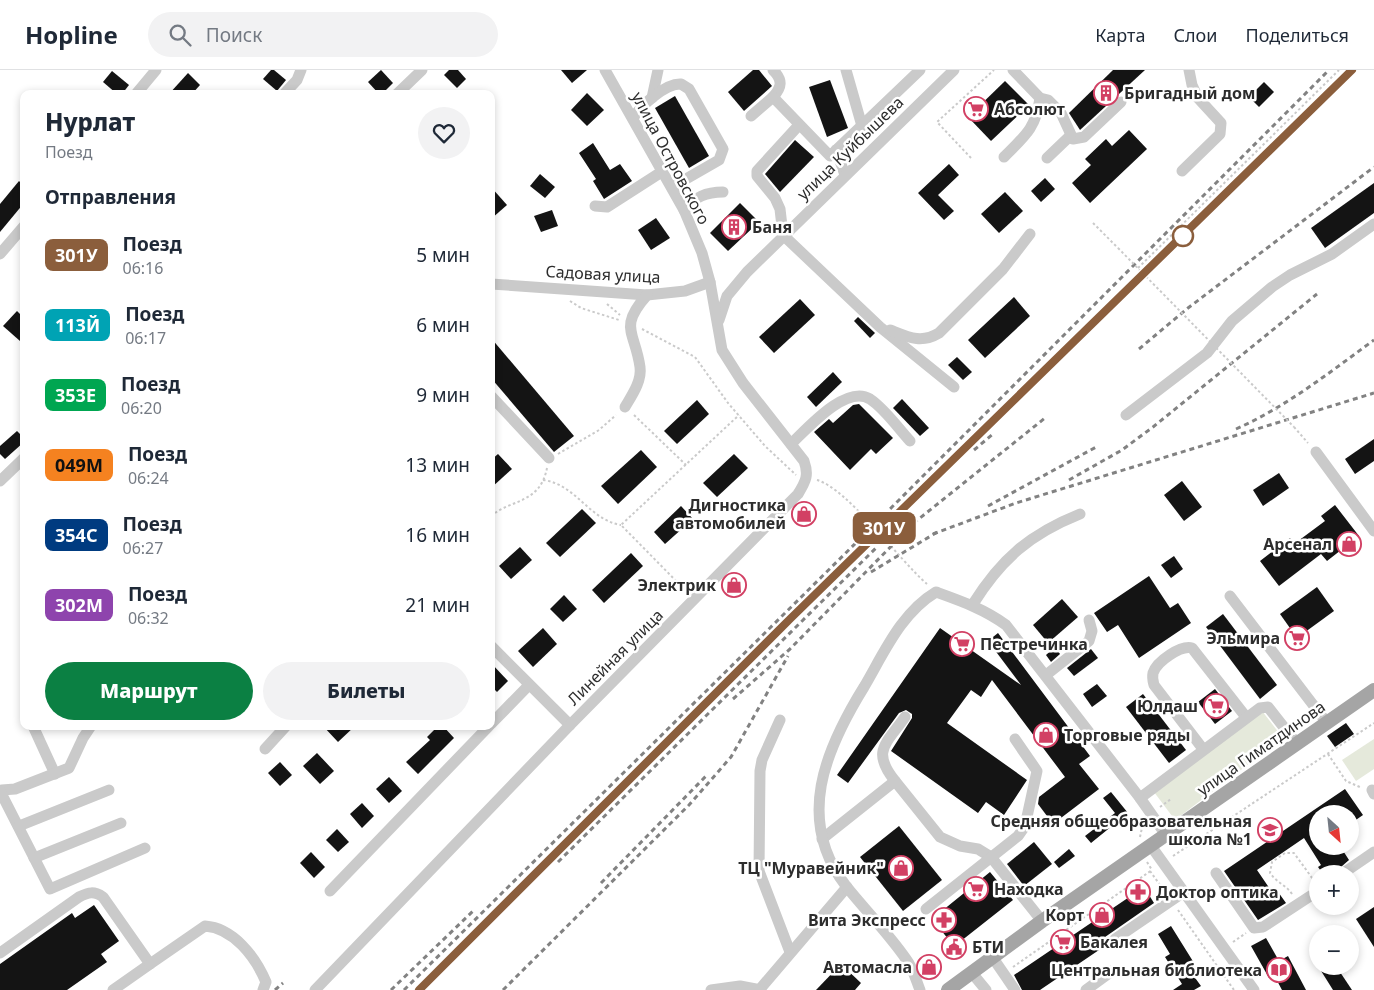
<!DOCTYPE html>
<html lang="ru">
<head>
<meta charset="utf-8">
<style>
	body { margin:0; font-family:"Noto Sans",sans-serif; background:#f2f2f3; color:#1f2937; height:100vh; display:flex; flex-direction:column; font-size:19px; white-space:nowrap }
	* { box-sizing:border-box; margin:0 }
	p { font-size:16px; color:#747a83 }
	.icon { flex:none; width:28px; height:28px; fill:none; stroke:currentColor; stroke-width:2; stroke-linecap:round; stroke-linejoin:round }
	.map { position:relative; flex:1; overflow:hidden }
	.drawer { position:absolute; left:20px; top:20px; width:475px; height:640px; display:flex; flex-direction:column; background:#fff; border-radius:10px; box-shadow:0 2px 8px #0003 }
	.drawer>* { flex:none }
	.badge { padding:0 10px; border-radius:8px; font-size:18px; line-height:32px }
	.needle { width:32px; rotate:153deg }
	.fabs { position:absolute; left:1309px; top:735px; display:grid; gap:10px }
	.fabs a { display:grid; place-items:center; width:50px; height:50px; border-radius:50%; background:#fff; box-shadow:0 2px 8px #0003; font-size:25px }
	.map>.badge { position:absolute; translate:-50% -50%; box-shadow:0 0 0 2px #fff }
	h2 { padding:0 25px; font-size:19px; line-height:45px }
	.round { display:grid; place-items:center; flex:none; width:52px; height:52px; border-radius:26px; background:#f2f2f3 }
	.headline { display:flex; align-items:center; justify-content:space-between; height:85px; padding:0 25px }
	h1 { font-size:24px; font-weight:800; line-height:38px }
	.cta { display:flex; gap:10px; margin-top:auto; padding:10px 25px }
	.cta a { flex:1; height:58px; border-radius:30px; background:#0b8043; color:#fff; font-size:20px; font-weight:800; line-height:58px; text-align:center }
	.cta a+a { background:#f2f2f3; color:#1f2937 }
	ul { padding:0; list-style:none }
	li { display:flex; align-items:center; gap:15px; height:70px; padding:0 25px }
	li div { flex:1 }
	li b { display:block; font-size:19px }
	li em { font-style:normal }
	li .badge { min-width:55px; font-weight:700; text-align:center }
	header { display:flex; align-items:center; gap:30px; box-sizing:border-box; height:70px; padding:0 25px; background:#fff; border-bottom:1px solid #e0e1e3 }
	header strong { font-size:24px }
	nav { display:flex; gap:28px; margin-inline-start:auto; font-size:18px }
	.search { width:350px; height:45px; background:#f2f2f3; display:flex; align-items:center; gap:12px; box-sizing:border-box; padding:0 18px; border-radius:28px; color:#747a83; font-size:19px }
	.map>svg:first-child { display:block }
	.green { fill:#e5e9db }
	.building { fill:#141414 }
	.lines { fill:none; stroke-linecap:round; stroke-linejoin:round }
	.path { stroke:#cacaca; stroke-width:2; stroke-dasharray:2.5 2.5; stroke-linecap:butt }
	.minor { stroke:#cacaca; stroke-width:11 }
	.major { stroke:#a5a5a5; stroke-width:14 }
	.rail { stroke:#828282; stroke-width:3; stroke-dasharray:5 4; stroke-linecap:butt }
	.path-bridge { stroke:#cacaca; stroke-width:2; stroke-dasharray:2.5 2.5; stroke-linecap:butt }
	.line-casing { stroke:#fff; stroke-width:11 }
	.line { stroke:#8b5e3c; stroke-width:8 }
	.stop-dot { fill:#fff; stroke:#8b5e3c; stroke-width:2.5 }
	.labels { text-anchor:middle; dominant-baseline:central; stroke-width:5; stroke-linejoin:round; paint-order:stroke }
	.poi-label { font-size:16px; font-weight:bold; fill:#2d2d2d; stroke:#fff; text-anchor:end }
	.street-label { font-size:16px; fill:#2d2d2d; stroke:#fff }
</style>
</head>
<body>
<header>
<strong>Hopline</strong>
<div class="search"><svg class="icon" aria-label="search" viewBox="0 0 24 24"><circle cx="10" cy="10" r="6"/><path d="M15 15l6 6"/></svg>Поиск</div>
<nav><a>Карта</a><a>Слои</a><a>Поделиться</a></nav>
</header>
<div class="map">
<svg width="1374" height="920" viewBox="0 0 1374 920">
	<rect width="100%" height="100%" fill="#fff"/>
	<g class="green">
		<polygon points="1262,641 1283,668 1175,750 1154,722"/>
		<polygon points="1374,669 1374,699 1356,711 1342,690"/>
	</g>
	<g class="building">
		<polygon points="271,0 274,0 286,10 277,21 263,9"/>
		<polygon points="381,0 393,13 382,24 379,24 368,12"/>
		<polygon points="449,0 458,0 466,9 457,18 444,5"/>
		<polygon points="561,0 587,0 572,13"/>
		<polygon points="753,0 759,0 772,16 744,41 728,22"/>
		<polygon points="1113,0 1145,0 1080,60 1069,43"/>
		<polygon points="112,1 129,15 122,24 117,24 103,12"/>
		<polygon points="188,3 200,15 192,24 169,24"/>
		<polygon points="830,10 848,58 827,67 809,17"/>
		<polygon points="1005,11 1029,35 991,71 968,47"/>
		<polygon points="1264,12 1274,22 1259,37 1249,27"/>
		<polygon points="587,23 604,40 587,56 571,40"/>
		<polygon points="675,26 709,86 689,98 655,38"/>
		<polygon points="1129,60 1147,79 1090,133 1072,113 1091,95 1085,89 1106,69 1112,76"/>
		<polygon points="795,70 814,87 780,122 765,104"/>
		<polygon points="593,73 610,100 620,94 632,111 604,129 593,111 596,109 579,83"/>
		<polygon points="949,94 959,105 938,125 954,141 944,150 918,123"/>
		<polygon points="540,104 555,117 545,128 530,116"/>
		<polygon points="1045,108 1055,119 1041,132 1031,121"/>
		<polygon points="19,111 24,116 24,133 0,162 0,134"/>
		<polygon points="1374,113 1374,143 1325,178 1311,158"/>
		<polygon points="491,117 507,135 491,149"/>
		<polygon points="1005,122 1023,141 999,163 981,144"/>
		<polygon points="740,133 759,152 728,181 710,163"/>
		<polygon points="552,140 558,156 541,162 534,146"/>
		<polygon points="656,148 670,168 651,180 638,160"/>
		<polygon points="1014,227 1030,246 985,288 968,270"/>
		<polygon points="800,229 815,245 774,283 759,267"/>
		<polygon points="17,241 24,248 24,267 20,271 3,256"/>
		<polygon points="858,247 875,263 870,268 854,251"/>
		<polygon points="491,268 574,366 554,382 491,308"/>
		<polygon points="957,287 972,302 963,310 948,295"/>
		<polygon points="833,302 842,312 816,337 807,327"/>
		<polygon points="902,329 929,358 920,366 893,338"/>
		<polygon points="697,330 709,344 677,374 664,361"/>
		<polygon points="859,334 893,368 876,384 871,379 850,400 814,362 829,349 833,353 853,335"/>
		<polygon points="17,361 24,368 24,372 5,389 0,384 0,376"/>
		<polygon points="1374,369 1374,391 1355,404 1345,389"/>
		<polygon points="641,380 657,397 618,434 601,416"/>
		<polygon points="498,384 512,399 491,418 491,390"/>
		<polygon points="734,384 748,398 717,427 703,413"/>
		<polygon points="1279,403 1289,418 1263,436 1253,420"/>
		<polygon points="1182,411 1202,437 1184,451 1164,425"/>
		<polygon points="1335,435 1359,466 1327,491 1321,484 1279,516 1260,491 1290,468 1294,474 1325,451 1321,446"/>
		<polygon points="681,436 693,449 665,474 654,462"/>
		<polygon points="582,439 596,453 560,487 546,473"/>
		<polygon points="520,477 532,490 511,509 499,496"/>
		<polygon points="631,483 643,496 604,533 592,520"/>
		<polygon points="1174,486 1183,499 1171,508 1161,495"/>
		<polygon points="1149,506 1170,538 1178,533 1191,553 1139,588 1118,555 1107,562 1094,543"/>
		<polygon points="1317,517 1334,541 1297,568 1280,544"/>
		<polygon points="564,525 577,539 563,552 550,539"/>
		<polygon points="1062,529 1078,547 1048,573 1033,555"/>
		<polygon points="1223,544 1277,615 1260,629 1206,557"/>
		<polygon points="543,558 557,574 533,597 518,581"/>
		<polygon points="940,558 1021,615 988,571 998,563 1090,686 1079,694 1099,719 1053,754 1038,734 1039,727 1065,707 992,610 981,627 971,620 947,653 1027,710 1004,745 986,732 978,743 891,681 912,648 912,644 906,640 899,643 848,713 837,705"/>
		<polygon points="1055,577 1060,584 1051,592 1046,585"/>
		<polygon points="1091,579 1098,588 1074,606 1067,598"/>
		<polygon points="491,593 508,611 497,622 491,616"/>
		<polygon points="1097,614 1107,626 1092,637 1083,624"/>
		<polygon points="1215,619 1232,641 1215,654 1198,632"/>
		<polygon points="1143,624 1186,680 1169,693 1126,637"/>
		<polygon points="1346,653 1354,664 1335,677 1327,666"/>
		<polygon points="323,656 355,656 338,672"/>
		<polygon points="438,656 443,656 454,668 418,704 406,692 430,670 427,667"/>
		<polygon points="317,683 334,701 320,714 303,696"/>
		<polygon points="280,692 292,705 280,716 268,703"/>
		<polygon points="389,707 402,721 389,733 376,719"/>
		<polygon points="1345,719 1363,745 1350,754 1350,744 1318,744 1316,776 1340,776 1349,790 1333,804 1323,804 1318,797 1321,795 1304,768 1257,800 1272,822 1276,819 1286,833 1258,850 1224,801"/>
		<polygon points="1111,722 1128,743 1091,773 1085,766 1115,743 1103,728"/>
		<polygon points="362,733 374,746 362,758 350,744"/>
		<polygon points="899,756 942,810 903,841 860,787"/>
		<polygon points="337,759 349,772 338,782 326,770"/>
		<polygon points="1034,772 1052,794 1024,816 1007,794"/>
		<polygon points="1069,779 1075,786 1059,798 1054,792"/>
		<polygon points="311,782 325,797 314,808 300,793"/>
		<polygon points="990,802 1013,830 961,871 963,874 957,880 932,849"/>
		<polygon points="1144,817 1154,833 1095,874 1099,880 1040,920 1022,920 1014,905"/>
		<polygon points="94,835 119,871 101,884 107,892 67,920 0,920 0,894 72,843 75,848"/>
		<polygon points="1374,837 1374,877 1356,849"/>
		<polygon points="1171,856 1199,901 1193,905 1201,916 1194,920 1173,920 1182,914 1165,887 1170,884 1158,864"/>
		<polygon points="1266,868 1279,891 1288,886 1306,920 1282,920 1274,905 1269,908 1251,876"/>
		<polygon points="841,894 861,913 855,920 816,920"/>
		<polygon points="1318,896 1336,896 1352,920 1333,920"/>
	</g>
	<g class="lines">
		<g class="path">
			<polyline points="971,88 937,52 994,0"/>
			<polyline points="1093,153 1118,178"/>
			<polyline points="1138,198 1339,0"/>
			<polyline points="570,231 581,238 619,250"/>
			<polyline points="607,234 620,245"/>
			<polyline points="642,259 695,287 728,333 765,376 796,405"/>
			<polyline points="634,345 686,395"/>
			<polyline points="1294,357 1308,373"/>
			<polyline points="558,384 599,360 616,345"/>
			<path d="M543,410C576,414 589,450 621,455"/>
			<path d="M817,410C848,419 899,490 927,514"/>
			<path d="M491,446C511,429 540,434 547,398"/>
			<polyline points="687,522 621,455 739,345"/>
			<polyline points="1328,684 1346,711 1362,718"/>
			<polyline points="1160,737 1171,729"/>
			<polyline points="1140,767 1143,753"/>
			<polyline points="1182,768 1187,777"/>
			<polyline points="1173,786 1374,653"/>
			<polyline points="1147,792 1152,800"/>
			<polyline points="1150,801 1165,822"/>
			<path d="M1292,824C1285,814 1278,814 1270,803L1272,792L1285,783H1294L1315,812"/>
			<polyline points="1178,840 1234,920"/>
			<polyline points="1233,872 1246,863"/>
			<polyline points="1013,897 1152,800"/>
		</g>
		<g class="minor">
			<polyline points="846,0 862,56"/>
			<polyline points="1013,0 1040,28 1048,30 1061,43 1073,69 1084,67 1121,32"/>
			<polyline points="136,24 156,0"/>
			<polyline points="284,24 297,10 301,0"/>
			<polyline points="397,24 422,0"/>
			<path d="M773,27C782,17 783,10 773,0"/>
			<polyline points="652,28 658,0"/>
			<polyline points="751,46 773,27 830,86 920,0"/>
			<path d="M633,48C641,36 665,13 681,14L689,19L719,72L723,79L719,90L672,117"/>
			<polyline points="799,55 757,101 757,106 775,128 780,139 783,165 880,257 954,317"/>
			<polyline points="836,80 845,105"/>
			<path d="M1004,87C1025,66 1036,58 1040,28"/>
			<polyline points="1047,88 1070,66"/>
			<polyline points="1182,101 1220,64 1221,53 1198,28 1192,15 1189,0"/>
			<polyline points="595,136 607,137 663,101"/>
			<path d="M684,140C695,127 706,122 723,122"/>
			<polyline points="0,184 24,156"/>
			<polyline points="491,214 647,225 685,221 710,212"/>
			<polyline points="719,250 727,226 747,202 954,0"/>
			<path d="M890,260C908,267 921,274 939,263L1003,199L1030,164"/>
			<polyline points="491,326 549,388"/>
			<path d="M625,337C632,325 642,311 640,297C635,261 618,258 647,225"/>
			<polyline points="1126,345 1207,283 1232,251 1272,217 1290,205 1332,184 1374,154"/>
			<path d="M791,374C807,359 846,314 870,329C885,339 898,358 910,371"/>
			<polyline points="1316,382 1374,461"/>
			<polyline points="0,411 24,388"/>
			<polyline points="1230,526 1327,653"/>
			<path d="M973,534C1001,489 1030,464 1080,444"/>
			<polyline points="491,576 570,655"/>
			<polyline points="1046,605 1089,571 1092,561 1089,550"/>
			<polyline points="780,650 762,690 760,701 759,801 790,882"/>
			<polyline points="491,654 529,615"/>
			<polyline points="33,656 55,704"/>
			<polyline points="265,679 286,656"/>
			<path d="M1203,679L1154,615C1153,611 1152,608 1153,603C1157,591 1181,575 1192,578L1246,647"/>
			<path d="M895,711C871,681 886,674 905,647"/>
			<polyline points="2,720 15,719 69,698 83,668 91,656"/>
			<polyline points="1372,720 1374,724"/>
			<polyline points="0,721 50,819 145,778"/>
			<polyline points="1140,728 1260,638 1268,637 1297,674"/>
			<polyline points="19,756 109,720"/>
			<polyline points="822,769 895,711 940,767 960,776 978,779 991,787 1042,851"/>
			<polyline points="1151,776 1254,920"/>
			<polyline points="34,788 121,753"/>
			<polyline points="1216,803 1254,858 1263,857 1318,821"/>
			<polyline points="1342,804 1374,782"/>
			<polyline points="330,821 489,656"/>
			<polyline points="926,839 1018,766 1025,756 1037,701 1015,669"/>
			<polyline points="1115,869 1184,822"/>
			<path d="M0,883L79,827C89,822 94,821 103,827L150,894L113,920"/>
			<polyline points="993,888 1015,920"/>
			<path d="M150,894L205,856C233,858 255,886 266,912L263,920"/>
			<polyline points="972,903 986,920"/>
			<polyline points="760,919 847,817"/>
			<path d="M315,920L570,655L798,424C806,411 809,405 804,391L743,313L722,280L710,212L702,183L684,140L605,0"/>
			<polyline points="711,920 740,916 761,920"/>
			<path d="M920,920C916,910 913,898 906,889C888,863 866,841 846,816C795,750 825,680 864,617C884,583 901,543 936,522C961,531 984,539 1006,555L1140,728L1166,765"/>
			<polyline points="1086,920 1112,901"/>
		</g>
		<polyline class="major" points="948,920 1042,851 1374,620"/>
		<g class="rail">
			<polyline points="1139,279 1188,238 1374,97"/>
			<path d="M1236,359C1286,337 1330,302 1374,270"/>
			<polyline points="974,380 993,364"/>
			<polyline points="1069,410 1122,380 1153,357 1317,224"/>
			<polyline points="988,436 1098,376"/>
			<polyline points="933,464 1016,433 1374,323"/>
			<polyline points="871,502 939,461"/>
			<polyline points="733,629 790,579 915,452 1045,348"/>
			<polyline points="558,792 878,476"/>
			<polyline points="601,813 706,706"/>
			<polyline points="275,920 283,913"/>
			<polyline points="391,920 473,841"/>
			<polyline points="404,920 872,457 1329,0"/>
			<polyline points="419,920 791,548 1352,0"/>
			<polyline points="503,920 689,735 731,687 788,586"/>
		</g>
		<polyline class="path-bridge" points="1118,178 1294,357"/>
	</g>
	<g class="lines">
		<defs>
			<polyline id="line" points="419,920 791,548 1352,0"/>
		</defs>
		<use href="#line" class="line-casing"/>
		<use href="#line" class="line"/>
	</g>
	<defs>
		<symbol id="building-ring" viewBox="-11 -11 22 22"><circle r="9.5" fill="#fff" stroke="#d24064" stroke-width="1.5"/><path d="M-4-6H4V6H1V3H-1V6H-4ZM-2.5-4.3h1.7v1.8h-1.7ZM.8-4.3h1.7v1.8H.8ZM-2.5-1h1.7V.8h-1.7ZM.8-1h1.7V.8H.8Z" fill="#d24064"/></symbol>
		<symbol id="supermarket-ring" viewBox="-11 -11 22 22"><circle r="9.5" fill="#fff" stroke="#d24064" stroke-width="1.5"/><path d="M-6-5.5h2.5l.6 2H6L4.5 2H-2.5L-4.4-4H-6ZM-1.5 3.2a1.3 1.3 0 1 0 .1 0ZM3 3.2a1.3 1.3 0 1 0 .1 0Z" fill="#d24064"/></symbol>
		<symbol id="shop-ring" viewBox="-11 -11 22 22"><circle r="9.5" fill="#fff" stroke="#d24064" stroke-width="1.5"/><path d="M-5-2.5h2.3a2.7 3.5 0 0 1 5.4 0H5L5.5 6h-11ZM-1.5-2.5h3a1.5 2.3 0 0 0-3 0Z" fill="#d24064"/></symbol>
		<symbol id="school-ring" viewBox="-11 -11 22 22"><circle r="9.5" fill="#fff" stroke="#d24064" stroke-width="1.5"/><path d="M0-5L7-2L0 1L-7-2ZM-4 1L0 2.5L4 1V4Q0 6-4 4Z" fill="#d24064"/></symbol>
		<symbol id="pharmacy-ring" viewBox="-11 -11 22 22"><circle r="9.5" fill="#fff" stroke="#d24064" stroke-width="1.5"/><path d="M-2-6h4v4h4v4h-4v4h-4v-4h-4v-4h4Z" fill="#d24064"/></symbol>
		<symbol id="civic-ring" viewBox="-11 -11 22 22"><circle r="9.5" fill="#fff" stroke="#d24064" stroke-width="1.5"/><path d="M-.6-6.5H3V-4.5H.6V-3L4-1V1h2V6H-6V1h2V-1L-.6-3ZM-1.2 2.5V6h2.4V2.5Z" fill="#d24064"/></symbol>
		<symbol id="library-ring" viewBox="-11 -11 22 22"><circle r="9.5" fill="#fff" stroke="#d24064" stroke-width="1.5"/><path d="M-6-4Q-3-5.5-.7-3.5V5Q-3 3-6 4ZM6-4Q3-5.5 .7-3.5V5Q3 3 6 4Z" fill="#d24064"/></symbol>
	</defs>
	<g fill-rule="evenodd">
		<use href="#building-ring" x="1092" y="9" width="28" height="28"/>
		<use href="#supermarket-ring" x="962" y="25" width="28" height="28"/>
		<use href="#building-ring" x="720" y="143" width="28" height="28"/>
		<use href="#shop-ring" x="790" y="430" width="28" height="28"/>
		<use href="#shop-ring" x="1335" y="460" width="28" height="28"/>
		<use href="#shop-ring" x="720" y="501" width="28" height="28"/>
		<use href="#supermarket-ring" x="1283" y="554" width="28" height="28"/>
		<use href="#supermarket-ring" x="948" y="560" width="28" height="28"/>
		<use href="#supermarket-ring" x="1202" y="622" width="28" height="28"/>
		<use href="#shop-ring" x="1032" y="651" width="28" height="28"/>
		<use href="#school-ring" x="1256" y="746" width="28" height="28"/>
		<use href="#shop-ring" x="887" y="784" width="28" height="28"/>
		<use href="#supermarket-ring" x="962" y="805" width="28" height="28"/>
		<use href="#pharmacy-ring" x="1124" y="808" width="28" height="28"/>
		<use href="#shop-ring" x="1088" y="831" width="28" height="28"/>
		<use href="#pharmacy-ring" x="930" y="836" width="28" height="28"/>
		<use href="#supermarket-ring" x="1049" y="858" width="28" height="28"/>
		<use href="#civic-ring" x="940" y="863" width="28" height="28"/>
		<use href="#shop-ring" x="915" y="883" width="28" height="28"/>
		<use href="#library-ring" x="1265" y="886" width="28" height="28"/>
	</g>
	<circle class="stop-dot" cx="1183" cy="166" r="10"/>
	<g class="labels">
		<g class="poi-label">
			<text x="1124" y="23" text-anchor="start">Бригадный дом</text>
			<text x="994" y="39" text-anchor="start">Абсолют</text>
			<text x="752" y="157" text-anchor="start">Баня</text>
			<text x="786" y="435">Дигностика<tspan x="786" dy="18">автомобилей</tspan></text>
			<text x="1332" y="474">Арсенал</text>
			<text x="716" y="515">Электрик</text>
			<text x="1280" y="568">Эльмира</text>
			<text x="980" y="574" text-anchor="start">Пестречинка</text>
			<text x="1198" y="636">Юлдаш</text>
			<text x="1064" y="665" text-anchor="start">Торговые ряды</text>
			<text x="1252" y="751">Средняя общеобразовательная<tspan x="1252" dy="18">школа №1</tspan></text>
			<text x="884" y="798">ТЦ "Муравейник"</text>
			<text x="994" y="819" text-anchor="start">Находка</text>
			<text x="1156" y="822" text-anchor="start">Доктор оптика</text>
			<text x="1084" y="845">Корт</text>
			<text x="926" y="850">Вита Экспресс</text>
			<text x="1080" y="872" text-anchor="start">Бакалея</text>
			<text x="972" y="877" text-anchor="start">БТИ</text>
			<text x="912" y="897">Автомасла</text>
			<text x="1262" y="900">Центральная библиотека</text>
		</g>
		<g class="street-label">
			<text transform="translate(850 78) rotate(-44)">улица Куйбышева</text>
			<text transform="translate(671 88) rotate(62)">улица Островского</text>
			<text transform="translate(603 204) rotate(3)">Садовая улица</text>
			<text transform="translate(615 587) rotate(-45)">Линейная улица</text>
			<text transform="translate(1261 678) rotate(-35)">улица Гиматдинова</text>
		</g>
	</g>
</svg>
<div class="fabs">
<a><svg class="needle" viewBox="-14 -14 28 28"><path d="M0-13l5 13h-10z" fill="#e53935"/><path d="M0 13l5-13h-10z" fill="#747a83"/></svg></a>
<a>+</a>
<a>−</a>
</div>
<b class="badge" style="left:884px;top:458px;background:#8b5e3c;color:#fff">301У</b>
<section class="drawer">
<div class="headline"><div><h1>Нурлат</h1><p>Поезд</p></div><a class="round"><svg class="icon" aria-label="heart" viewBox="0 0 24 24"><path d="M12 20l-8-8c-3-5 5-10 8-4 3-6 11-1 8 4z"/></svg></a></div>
<h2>Отправления</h2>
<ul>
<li><span class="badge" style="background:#8b5e3c;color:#fff">301У</span><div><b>Поезд</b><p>06:16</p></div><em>5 мин</em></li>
<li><span class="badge" style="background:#00a3b4;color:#fff">113Й</span><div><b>Поезд</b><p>06:17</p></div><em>6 мин</em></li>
<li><span class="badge" style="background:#00a651;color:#fff">353Е</span><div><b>Поезд</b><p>06:20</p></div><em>9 мин</em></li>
<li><span class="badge" style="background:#f58220;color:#111">049М</span><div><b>Поезд</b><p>06:24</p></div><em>13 мин</em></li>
<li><span class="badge" style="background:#003b80;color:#fff">354С</span><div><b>Поезд</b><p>06:27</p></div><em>16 мин</em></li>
<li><span class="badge" style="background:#8e44ad;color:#fff">302М</span><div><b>Поезд</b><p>06:32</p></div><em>21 мин</em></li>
</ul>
<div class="cta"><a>Маршрут</a><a>Билеты</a></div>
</section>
</div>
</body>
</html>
